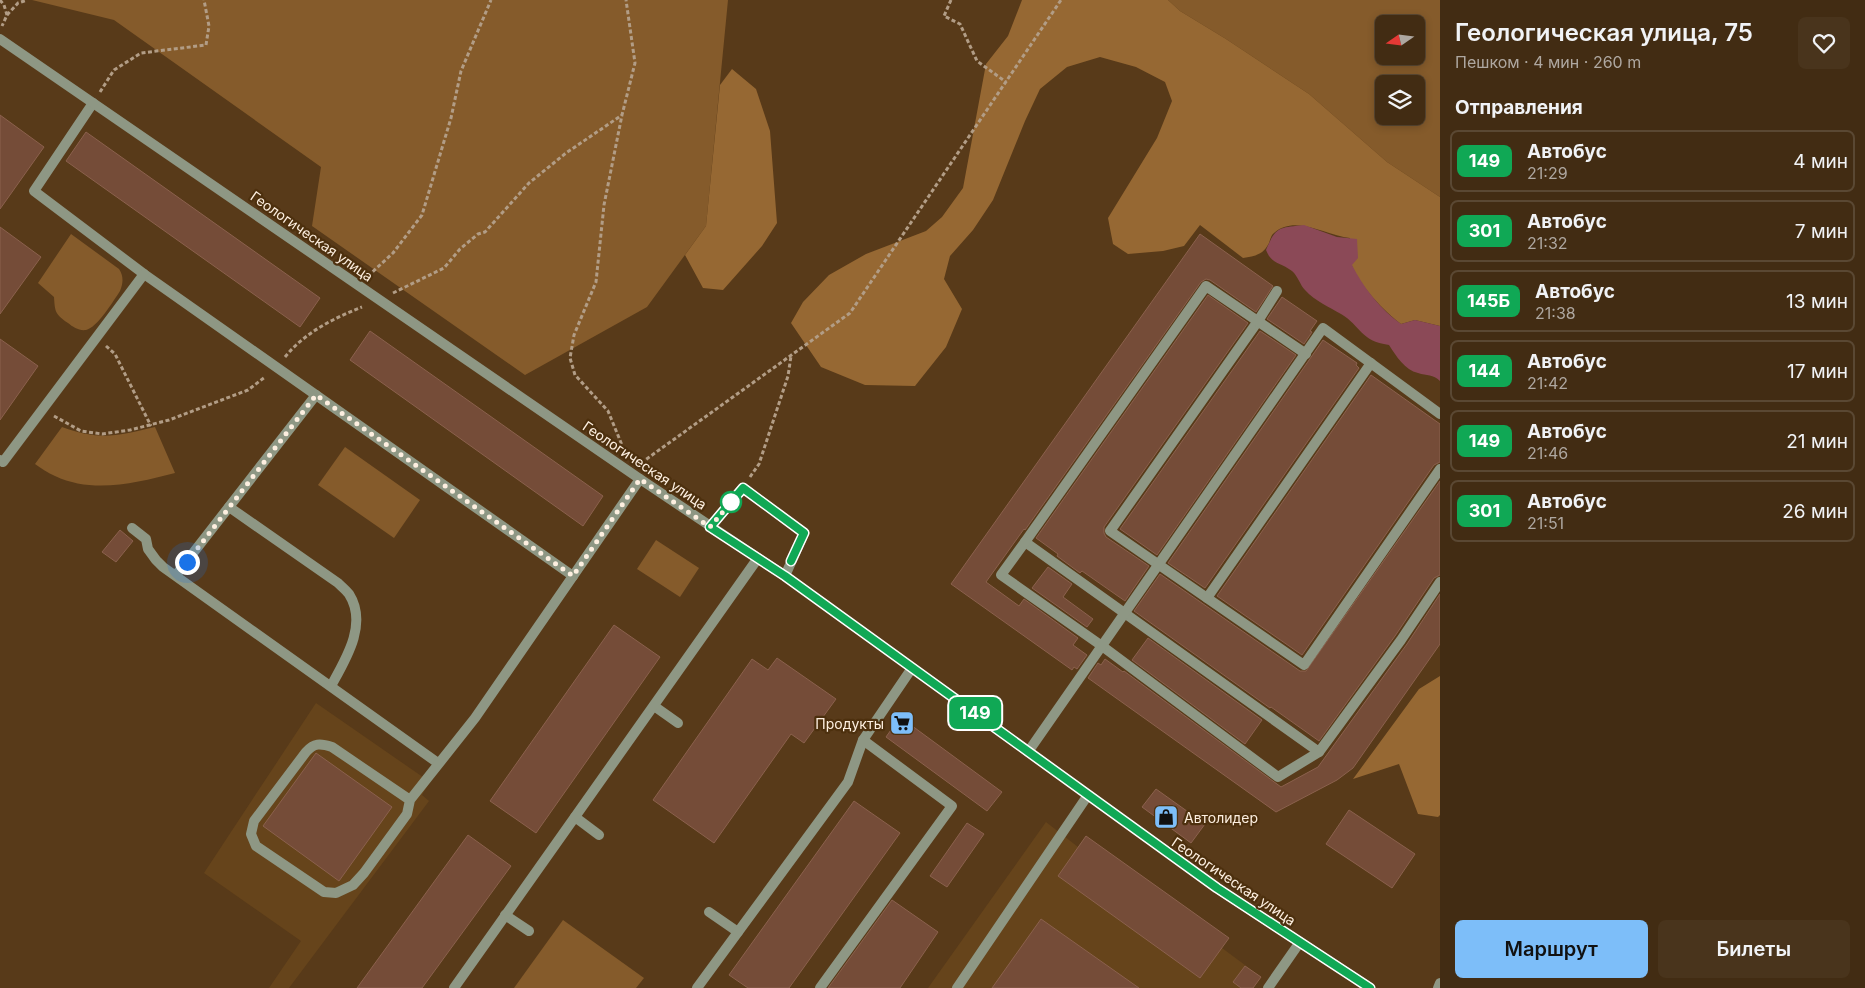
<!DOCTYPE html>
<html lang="ru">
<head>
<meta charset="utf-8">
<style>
	body { margin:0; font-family:Inter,sans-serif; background:#49341c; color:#f1f3f6; height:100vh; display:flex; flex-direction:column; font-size:19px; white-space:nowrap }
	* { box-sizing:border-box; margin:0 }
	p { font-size:16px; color:#aea7a0 }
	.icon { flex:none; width:28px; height:28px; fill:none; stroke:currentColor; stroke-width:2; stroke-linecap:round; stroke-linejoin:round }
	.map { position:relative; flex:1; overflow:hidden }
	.drawer { display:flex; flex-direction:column; background:#422c13; width:425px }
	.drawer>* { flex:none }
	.badge { padding:0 10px; border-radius:8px; font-size:18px; line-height:32px }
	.needle { width:32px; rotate:256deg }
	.controls { position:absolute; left:1375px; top:15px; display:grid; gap:10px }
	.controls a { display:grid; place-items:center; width:50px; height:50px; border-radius:8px; background:#422c13; box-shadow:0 2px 8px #0003,0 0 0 1px #5a4833; font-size:25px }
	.you { position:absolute; width:25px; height:25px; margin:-12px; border:4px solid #fff; border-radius:50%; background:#1a73e8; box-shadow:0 0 0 8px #1a73e833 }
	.map>.badge { position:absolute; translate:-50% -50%; box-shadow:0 0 0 2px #fff }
	h2 { padding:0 15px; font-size:19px; line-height:45px }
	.round { display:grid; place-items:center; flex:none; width:52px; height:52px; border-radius:8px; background:#49341c }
	.summary { display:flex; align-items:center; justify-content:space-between; height:85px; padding:0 15px }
	h1 { font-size:24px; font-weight:600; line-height:38px }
	.button { display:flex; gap:10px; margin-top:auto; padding:10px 15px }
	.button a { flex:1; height:58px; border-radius:8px; background:#7dbef9; color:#111; font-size:20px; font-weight:600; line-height:58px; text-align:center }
	.button a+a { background:#49341c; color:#f1f3f6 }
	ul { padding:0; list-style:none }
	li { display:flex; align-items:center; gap:15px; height:62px; margin:0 10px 8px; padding:0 5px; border:2px solid #5a4833; border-radius:8px }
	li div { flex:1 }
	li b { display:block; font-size:19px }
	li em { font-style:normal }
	li .badge { min-width:55px; font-weight:700; text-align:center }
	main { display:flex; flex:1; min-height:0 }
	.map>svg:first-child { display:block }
	.built { fill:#66441b }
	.green { fill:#855b2b; fill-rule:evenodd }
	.forest { fill:#966833 }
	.water { fill:#8b4957 }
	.building { fill:#754c38; stroke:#8b614d }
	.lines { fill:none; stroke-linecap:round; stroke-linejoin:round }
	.path { stroke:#b29d86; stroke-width:3; stroke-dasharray:4 2.5; stroke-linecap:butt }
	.service { stroke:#8e9784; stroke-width:10 }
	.minor { stroke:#8e9784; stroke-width:10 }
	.line-casing { stroke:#fff; stroke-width:11 }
	.line { stroke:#10a855; stroke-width:8 }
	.walk { stroke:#fdefe0; stroke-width:5; stroke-dasharray:0 9 }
	.stop-dot { fill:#fff; stroke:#10a855; stroke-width:2.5 }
	.labels { text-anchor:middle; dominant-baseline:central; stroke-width:4.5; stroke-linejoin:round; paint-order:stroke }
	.street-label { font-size:14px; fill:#fdefe0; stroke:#4d300e }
	.poi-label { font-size:14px; fill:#fdefe0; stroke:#4d300e; text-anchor:end }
</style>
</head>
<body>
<main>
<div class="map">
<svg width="1440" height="988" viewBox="0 0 1440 988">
	<rect width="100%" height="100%" fill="#583a19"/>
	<g class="built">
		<polygon points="316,703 430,782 422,795 429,801 289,988 269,988 301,941 204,873"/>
		<polygon points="1046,822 1078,847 1086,836 1224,935 1222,948 1261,977 1253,988 928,988"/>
	</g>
	<g class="green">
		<polygon points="32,0 728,0 706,226 647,307 525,375 312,226 321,167 114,20"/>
		<path d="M1168,0H1440V197L1387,162L1309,94L1226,39L1180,11ZM1384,24H1416V56H1384ZM1384,84H1416V116H1384Z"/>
		<path d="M71,234L119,269C124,276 123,284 120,291C114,300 97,328 86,330C79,331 73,327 68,323C55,314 55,312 54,297L38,283Z"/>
		<path d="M62,427C101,441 116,436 155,427L175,473C136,483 93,494 55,476C48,473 41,468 35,464Z"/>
		<polygon points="345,447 420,500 394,538 318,485"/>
		<polygon points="656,540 699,568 680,597 637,569"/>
		<polygon points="563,920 644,978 636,988 514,988"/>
	</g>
	<g class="forest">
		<path d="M1022,0H1168L1180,11L1226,39L1309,94L1387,162L1440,197V326L1415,320L1401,324C1385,312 1359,285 1352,266C1349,258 1350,247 1350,238C1326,236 1296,214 1274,233C1271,235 1270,240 1269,243C1263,255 1255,256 1243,258L1200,225L1184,246L1163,251L1128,254L1113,244L1108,218L1157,138L1172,101L1165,82L1136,67L1100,57L1067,67L1040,89L1025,121L993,200L973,230L950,256L944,279L962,309L946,347L915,386L865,385L821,367L791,323L803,302L829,275L866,254L926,231L942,217L963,188L986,64L1008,36Z"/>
		<polygon points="732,69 756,89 770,131 777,223 762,246 723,290 703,288 685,255 706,226 720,85"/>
		<polygon points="1440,676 1440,815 1438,817 1418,814 1399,764 1353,779 1419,689"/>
	</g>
	<path class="water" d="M1304,225L1337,237L1357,239L1358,258L1352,265C1363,287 1381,310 1401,324L1415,320L1440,326V381C1433,374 1427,376 1418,373C1405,370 1396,356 1389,345C1360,341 1361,326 1341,314C1329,307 1315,301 1305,290C1300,285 1298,276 1292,271C1280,262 1272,265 1266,250C1276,226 1279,228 1304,225Z"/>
	<g class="building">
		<polygon points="0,115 44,147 0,209"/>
		<polygon points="86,132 320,298 300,327 66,161"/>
		<polygon points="0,227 41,257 0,314"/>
		<polygon points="1200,234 1273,286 1256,312 1210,280 1206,279 1201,282 1025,530 1024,529 986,582 1019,606 1024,599 1078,638 1073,645 1087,655 1077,669 1074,667 1072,670 951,584"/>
		<polygon points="1208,295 1248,323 1104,527 1104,533 1106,537 1149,566 1125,601 1082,571 1080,573 1057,556 1058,554 1036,538"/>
		<polygon points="1282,297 1317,321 1310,331 1312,332 1304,344 1267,319"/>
		<polygon points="370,331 603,496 583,526 350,360"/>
		<polygon points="1260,331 1296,355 1157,555 1120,529"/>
		<polygon points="0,339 38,366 0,420"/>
		<polygon points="1323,340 1357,363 1356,365 1359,368 1205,588 1168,563"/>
		<polygon points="1371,375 1440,424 1440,462 1434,465 1302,655 1217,596"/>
		<polygon points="1440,481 1440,575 1434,578 1395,636 1319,741 1271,707 1270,708 1134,611 1160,574 1300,671 1306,671"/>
		<polygon points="120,530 133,541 116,562 102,552"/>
		<polygon points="1048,567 1072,584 1063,597 1093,619 1087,627 1032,588"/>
		<polygon points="1440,594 1440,644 1353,768 1337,780 1276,812 1088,678 1098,663 1101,665 1105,659 1123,672 1124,671 1281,787 1318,767 1407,644"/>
		<polygon points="614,625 660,657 536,833 490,801"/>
		<polygon points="1148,638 1262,720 1245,744 1132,660"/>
		<polygon points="777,658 836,699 804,743 791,734 714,843 653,800 752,659 768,670"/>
		<polygon points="900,717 1002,792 987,811 886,737"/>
		<polygon points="316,753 392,807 339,881 263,826"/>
		<polygon points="1156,789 1205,824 1191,843 1142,807"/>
		<polygon points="854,801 900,833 789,988 748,988 729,975"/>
		<polygon points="1349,810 1415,854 1392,888 1326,844"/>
		<polygon points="967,823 984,834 947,887 930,876"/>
		<polygon points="468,835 511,866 422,988 357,988"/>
		<polygon points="1086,836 1229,938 1200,978 1058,876"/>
		<polygon points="892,900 938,932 900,988 828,988"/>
		<polygon points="1041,919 1139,988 992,988"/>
		<polygon points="1245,966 1261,977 1253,988 1241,988 1233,982"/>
	</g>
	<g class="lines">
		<g class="path">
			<polyline points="0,0 4,5 7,15 2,26"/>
			<polyline points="951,0 944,16 960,24 977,61 1006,82"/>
			<polyline points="7,15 18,3 27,0"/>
			<polyline points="100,92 114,70 141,53 206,45 209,26 204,0"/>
			<polyline points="368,276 393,253 422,215 451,118 461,71 491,0"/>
			<polyline points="393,293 444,268 460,249 478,234 485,232 529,183 566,153 622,115"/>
			<polyline points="106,346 115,354 151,426"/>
			<path d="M285,357C304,333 334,318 362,307"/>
			<polyline points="54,416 81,431 102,434 130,430 169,420 248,390 265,377"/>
			<polyline points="624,450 608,411 575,375 570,358 574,335 596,282 604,205 622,115 635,63 626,0"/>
			<polyline points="641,463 850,313 1061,0"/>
			<polyline points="750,477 759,464 788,376 791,356"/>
		</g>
		<g class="service">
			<polyline points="93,103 34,191 144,274 573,576"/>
			<polyline points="1277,291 1258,321 1110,531 1304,665 1440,469"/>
			<polyline points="1306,354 1206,286 1025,542 1319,752 1401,640 1440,582"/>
			<polyline points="0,460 3,462 144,274"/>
			<path d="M229,507L338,583C341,586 346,590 349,594C368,624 346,659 331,686"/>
			<polyline points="710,527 743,488 804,533 785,576"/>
			<polyline points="132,528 146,539 148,549 156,560 163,567 438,763"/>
			<polyline points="1025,542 1001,575 1102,646 1278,777 1319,752"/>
			<polyline points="176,575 316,395"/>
			<polyline points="1207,598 1371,363"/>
			<polyline points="654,706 678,723"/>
			<polyline points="1028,752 1323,328 1440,414"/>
			<path d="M410,800L332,747C320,743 314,743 306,752L254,821L251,834L256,846L324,892L336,893L353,885L364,873L407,814L410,800L475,718L640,479"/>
			<polyline points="575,817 599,835"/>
			<polyline points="709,912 738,932"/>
			<polyline points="505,915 529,931"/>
			<polyline points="454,988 758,558"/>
			<polyline points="697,988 848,782 863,740 912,668"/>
			<polyline points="820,988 952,806 863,740"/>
			<polyline points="957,988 1088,795"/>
			<polyline points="1268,988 1300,942"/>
		</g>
		<g class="minor">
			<polyline points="0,39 640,479 785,576 1217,888 1370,988"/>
			<polyline points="1438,988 1440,983"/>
		</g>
	</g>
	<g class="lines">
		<defs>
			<polyline id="line" points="791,561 804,533 743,488 710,527 785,576 1217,888 1370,988"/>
		</defs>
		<use href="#line" class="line-casing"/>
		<use href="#line" class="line"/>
		<polyline class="walk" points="187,562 316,395 573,576 640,479 710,527 733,500 731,502"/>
	</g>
	<defs>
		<symbol id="supermarket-square" viewBox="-11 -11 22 22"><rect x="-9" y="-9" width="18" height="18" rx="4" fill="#7dbef9" stroke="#4d300e"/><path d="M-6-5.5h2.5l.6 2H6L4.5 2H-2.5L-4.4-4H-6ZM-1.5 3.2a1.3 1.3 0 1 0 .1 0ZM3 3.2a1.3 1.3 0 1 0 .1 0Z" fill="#111"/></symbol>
		<symbol id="shop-square" viewBox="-11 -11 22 22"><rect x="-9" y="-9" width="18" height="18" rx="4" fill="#7dbef9" stroke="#4d300e"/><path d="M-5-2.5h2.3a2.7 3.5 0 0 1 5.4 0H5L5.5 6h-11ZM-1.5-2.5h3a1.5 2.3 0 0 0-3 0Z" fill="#111"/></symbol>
	</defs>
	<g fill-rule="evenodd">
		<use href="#supermarket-square" x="888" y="709" width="28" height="28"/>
		<use href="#shop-square" x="1152" y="803" width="28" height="28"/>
	</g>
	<circle class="stop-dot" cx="731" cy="502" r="10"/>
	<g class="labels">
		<g class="street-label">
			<text transform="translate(312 236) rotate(35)">Геологическая улица</text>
			<text transform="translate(645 465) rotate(34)">Геологическая улица</text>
			<text transform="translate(1234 881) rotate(34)">Геологическая улица</text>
		</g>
		<g class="poi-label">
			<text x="884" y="723">Продукты</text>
			<text x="1184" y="817" text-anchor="start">Автолидер</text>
		</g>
	</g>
</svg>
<div class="controls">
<a><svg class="needle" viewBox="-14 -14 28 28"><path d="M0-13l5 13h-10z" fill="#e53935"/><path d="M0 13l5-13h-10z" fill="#aea7a0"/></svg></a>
<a><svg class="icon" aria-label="layers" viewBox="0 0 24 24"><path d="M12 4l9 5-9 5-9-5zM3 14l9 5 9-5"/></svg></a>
</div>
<div class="you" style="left:187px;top:562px"></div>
<b class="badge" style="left:975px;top:713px;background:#10a855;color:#fff">149</b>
</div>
<section class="drawer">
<div class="summary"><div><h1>Геологическая улица, 75</h1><p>Пешком · 4 мин · 260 m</p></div><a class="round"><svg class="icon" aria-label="heart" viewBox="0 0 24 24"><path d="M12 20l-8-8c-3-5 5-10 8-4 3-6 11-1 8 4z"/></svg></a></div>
<h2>Отправления</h2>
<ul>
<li><span class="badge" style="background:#10a855;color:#fff">149</span><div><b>Автобус</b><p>21:29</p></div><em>4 мин</em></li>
<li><span class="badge" style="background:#10a855;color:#fff">301</span><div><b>Автобус</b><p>21:32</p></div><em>7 мин</em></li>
<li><span class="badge" style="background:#10a855;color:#fff">145Б</span><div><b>Автобус</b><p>21:38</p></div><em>13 мин</em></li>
<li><span class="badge" style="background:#10a855;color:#fff">144</span><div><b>Автобус</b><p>21:42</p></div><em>17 мин</em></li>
<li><span class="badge" style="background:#10a855;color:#fff">149</span><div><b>Автобус</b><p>21:46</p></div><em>21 мин</em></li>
<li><span class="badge" style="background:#10a855;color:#fff">301</span><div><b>Автобус</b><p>21:51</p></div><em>26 мин</em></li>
</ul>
<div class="button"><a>Маршрут</a><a>Билеты</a></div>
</section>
</main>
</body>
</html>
